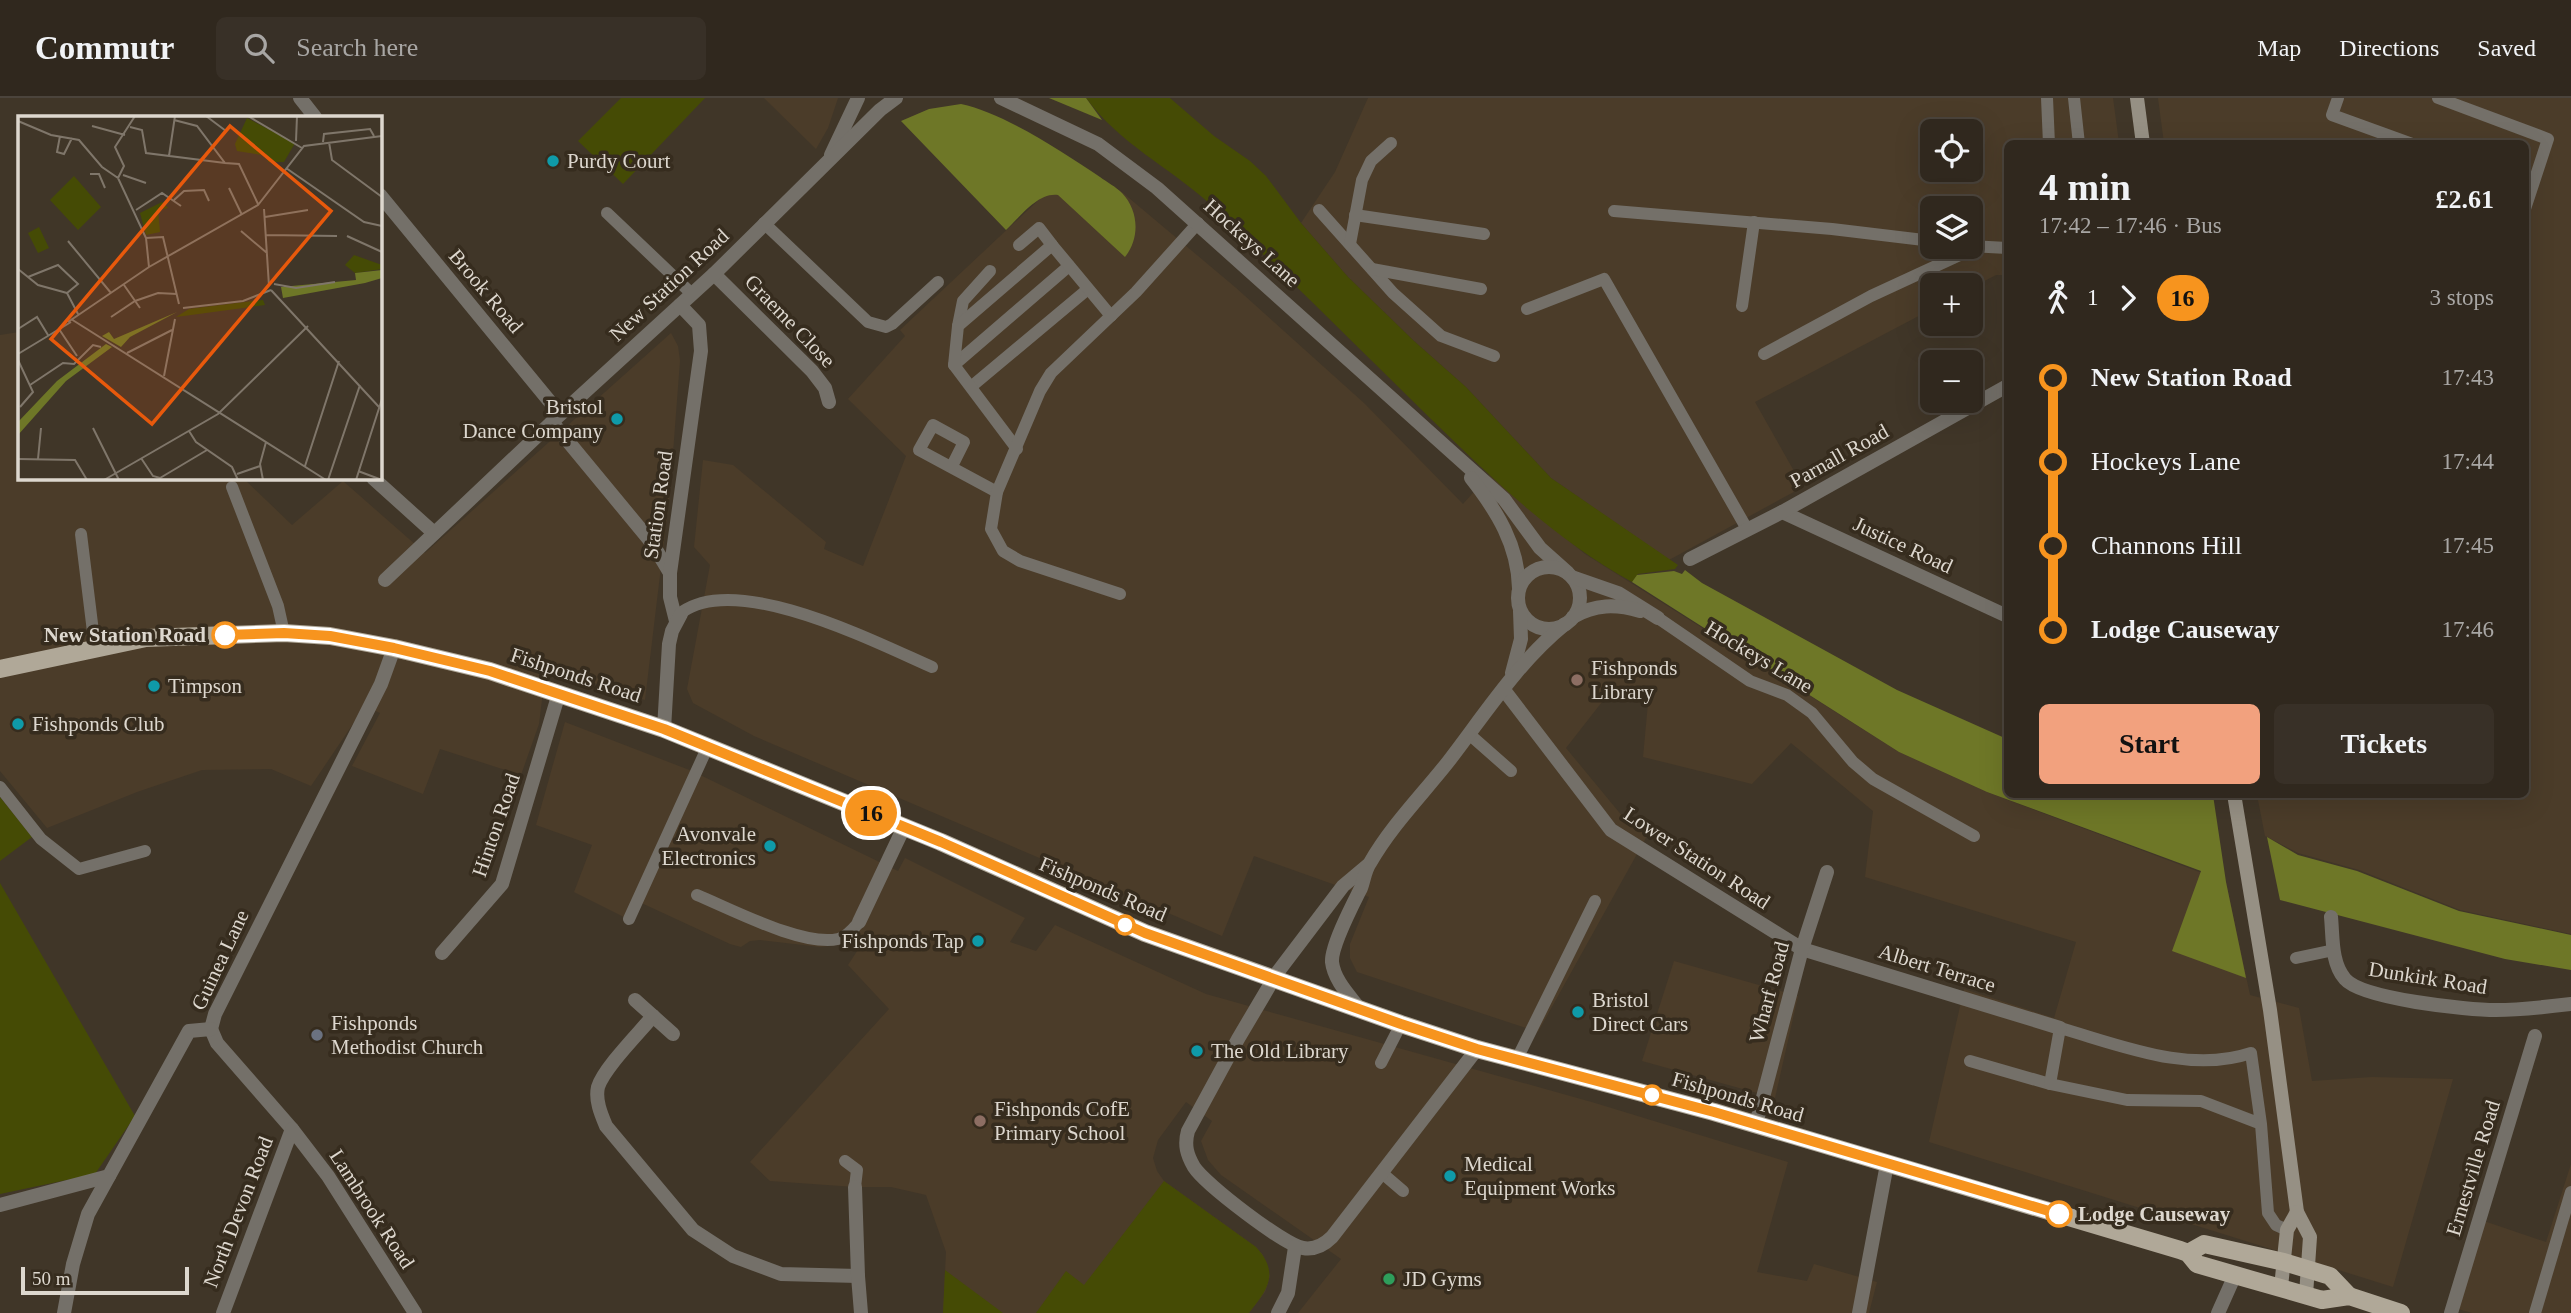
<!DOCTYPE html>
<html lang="en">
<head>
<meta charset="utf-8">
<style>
	body { margin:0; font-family:"Times New Roman",serif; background:#383027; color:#f1f3f6; height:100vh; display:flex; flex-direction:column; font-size:26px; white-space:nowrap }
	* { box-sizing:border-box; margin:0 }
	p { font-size:23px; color:#a8a6a4 }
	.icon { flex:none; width:38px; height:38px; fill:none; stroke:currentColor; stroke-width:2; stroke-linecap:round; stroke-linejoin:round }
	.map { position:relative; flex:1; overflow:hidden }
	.details { position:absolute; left:2004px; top:42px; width:525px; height:658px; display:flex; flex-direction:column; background:#30281e; border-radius:10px; box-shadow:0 7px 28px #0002,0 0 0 2px #4b443c }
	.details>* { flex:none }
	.badge { padding:0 14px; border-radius:23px; font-size:24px; line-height:46px }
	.fabs { position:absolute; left:1920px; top:21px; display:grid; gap:14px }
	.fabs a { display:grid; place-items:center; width:63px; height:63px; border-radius:10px; background:#30281e; box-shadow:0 7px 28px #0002,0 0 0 2px #4b443c; font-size:35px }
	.scale { position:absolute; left:21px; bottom:18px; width:168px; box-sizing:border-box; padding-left:7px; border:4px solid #ddd7ce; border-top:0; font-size:19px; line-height:24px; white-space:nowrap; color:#ddd7ce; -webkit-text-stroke:5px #362c1e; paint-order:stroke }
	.map>.badge { position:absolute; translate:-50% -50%; box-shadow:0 0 0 4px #fff }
	.legs { display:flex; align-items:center; gap:10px; height:77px; padding:0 35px; font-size:23px }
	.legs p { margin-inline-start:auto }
	.headline { display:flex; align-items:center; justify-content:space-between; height:119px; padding:0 35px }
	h1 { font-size:38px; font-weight:800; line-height:52px }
	.primary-button { display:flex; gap:14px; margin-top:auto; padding:14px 35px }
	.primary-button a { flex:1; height:80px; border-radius:10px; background:#f2a17e; color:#111; font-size:28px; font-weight:800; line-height:80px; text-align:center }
	.primary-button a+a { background:#383027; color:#f1f3f6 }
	ul { padding:0 35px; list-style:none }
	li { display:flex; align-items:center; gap:24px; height:84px; font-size:26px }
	li i { display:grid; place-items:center; width:10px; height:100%; margin:0 9px; background:currentColor }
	li i::after { content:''; width:18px; height:18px; margin:-9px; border:5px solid; border-radius:50%; background:#30281e }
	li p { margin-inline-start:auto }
	li:first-child i { background:linear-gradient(#0000 50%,currentColor 0) }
	li:last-child i { background:linear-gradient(currentColor 50%,#0000 0) }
	header { display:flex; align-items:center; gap:42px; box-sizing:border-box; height:98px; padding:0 35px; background:#30281e; border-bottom:2px solid #4b443c }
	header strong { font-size:33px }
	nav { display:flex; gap:38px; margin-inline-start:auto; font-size:24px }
	.search { width:490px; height:63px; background:#383027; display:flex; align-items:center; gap:18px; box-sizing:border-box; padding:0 24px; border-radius:10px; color:#a8a6a4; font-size:26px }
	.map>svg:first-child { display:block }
	.built { fill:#4b3c29; fill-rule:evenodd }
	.green { fill:#454b05 }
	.forest { fill:#6e7727 }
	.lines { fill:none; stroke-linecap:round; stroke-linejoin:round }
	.lane { stroke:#747069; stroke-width:12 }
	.street { stroke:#747069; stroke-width:14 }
	.secondary { stroke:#969084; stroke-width:14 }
	.primary { stroke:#b0a898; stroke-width:18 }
	.line-1-casing { stroke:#fff; stroke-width:16 }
	.line-1 { stroke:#f7941e; stroke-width:10 }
	.culture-dot { fill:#0f9aa8; stroke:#362c1e; stroke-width:2.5 }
	.stop-1-dot { fill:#fff; stroke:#f7941e; stroke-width:3.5 }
	.education-dot { fill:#8d6e63; stroke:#362c1e; stroke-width:2.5 }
	.worship-dot { fill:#6b7280; stroke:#362c1e; stroke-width:2.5 }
	.leisure-dot { fill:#2e9e5b; stroke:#362c1e; stroke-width:2.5 }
	.labels { text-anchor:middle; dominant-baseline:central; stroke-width:7; stroke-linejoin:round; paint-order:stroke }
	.poi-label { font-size:21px; fill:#ddd7ce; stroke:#362c1e; text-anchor:start }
	.street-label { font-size:21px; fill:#ddd7ce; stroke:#362c1e }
	.stop-label { font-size:21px; font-weight:bold; fill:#ddd7ce; stroke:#362c1e; text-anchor:end }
	.inset-road { fill:none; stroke:#7f766a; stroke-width:2 }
	.view { fill:#e8590c; fill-opacity:0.15; stroke:#e8590c; stroke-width:3.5 }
	.inset-edge { fill:none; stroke:#ddd7ce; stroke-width:3.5 }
</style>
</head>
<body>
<header>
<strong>Commutr</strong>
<div class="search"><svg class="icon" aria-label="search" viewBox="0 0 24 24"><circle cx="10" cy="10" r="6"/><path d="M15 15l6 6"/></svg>Search here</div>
<nav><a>Map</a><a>Directions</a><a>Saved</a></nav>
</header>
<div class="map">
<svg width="2571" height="1215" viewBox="0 0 2571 1215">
	<rect width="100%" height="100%" fill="#403628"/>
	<g class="built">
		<polygon points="764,0 838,0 828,30 816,51"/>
		<path d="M1368,0H2113L2119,45L2007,46V177H1996L1971,190L1970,187H1932V211L1755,304L1803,389L1669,462L1551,380L1466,289L1414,243L1348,179L1301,125L1335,74ZM1932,33H1970V72H1932ZM1932,110H1970V149H1932Z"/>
		<polygon points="2158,0 2571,0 2571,836 2460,812 2359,772 2298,755 2265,738 2257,697 2525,696 2525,46 2164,45"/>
		<polygon points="1078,65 1123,95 1235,189 1364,305 1463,406 1489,377 1585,456 1899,654 1987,694 2226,784 2250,897 2299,910 2312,983 2372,979 2453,981 2393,1189 1929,1044 1964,891 2054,920 2076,844 1865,779 1873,713 1791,645 1752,686 1643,659 1648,605 1609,595 1566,650 1623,719 1647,738 1538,934 1357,874 1350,860 1350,846 1369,799 1254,758 1222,838 754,638 693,605 687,591 710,467 694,449 703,362 733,367 826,444 824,451 863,468 906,358 848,301 905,238 900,232"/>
		<polygon points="19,234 19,380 243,380 292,427 343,383 425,455 671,235 678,248 680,263 670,394 645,602 546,569 539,626 521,677 440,651 423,696 352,668 380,615 365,608 311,688 271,671 202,672 137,694 47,730 0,673 0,237"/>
		<polygon points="565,624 692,673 898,773 905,760 1025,820 1010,844 1036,853 1055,827 1206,896 1595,1005 1788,1064 1757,1174 1807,1183 1814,1166 1877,1184 1869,1215 1298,1215 1341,1161 1221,1077 1208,1062 1201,1043 1212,1023 1186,1004 1158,1042 1153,1060 1157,1073 1164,1083 1256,1149 1263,1157 1270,1178 1268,1185 1265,1194 1249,1215 943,1215 946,1154 926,1097 891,1089 855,1089 770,1083 750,1064 889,911 848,867 863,844 820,849 760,842 750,843 741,849 730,846 635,802 624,819 574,794 592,747 536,727"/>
		<polygon points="1674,863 1798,898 1775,1000 1642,963"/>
		<polygon points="2571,1066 2571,1215 2472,1215 2451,1209 2481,1122 2546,1144"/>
	</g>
	<g class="green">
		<polygon points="621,0 705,0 623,86 578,43"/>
		<path d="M1086,0H1170L1214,38L1250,63L1266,78L1301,125L1348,179L1414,243L1466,289L1551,380L1678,467L1675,471L1638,476L1632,484C1555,442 1493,381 1431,321C1357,249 1285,176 1210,106C1168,68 1121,47 1086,0Z"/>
		<polygon points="0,699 32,739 0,763"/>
		<polygon points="0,785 135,1018 95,1076 0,1096"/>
		<path d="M1164,1083L1256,1149C1280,1175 1268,1191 1249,1215H1036L1066,1173L1084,1187Z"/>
		<polygon points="945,1172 1003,1215 943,1215"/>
	</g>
	<g class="forest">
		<polygon points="1049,0 1086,0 1102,22"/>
		<path d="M961,6C1004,15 1063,54 1100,79C1107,84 1116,89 1122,95C1139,113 1140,140 1125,159L1058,97C1038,94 1020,119 1006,132L901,23L929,11Z"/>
		<polygon points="1685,472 1702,485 1897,592 2007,641 2007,696 2213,697 2226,784 2246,880 2172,853 2201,773 1987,694 1899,654 1632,484 1637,477 1674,473 1682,476"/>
		<polygon points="2267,739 2298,757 2357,773 2459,813 2571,837 2571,872 2505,861 2280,802"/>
	</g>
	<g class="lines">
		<g class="lane">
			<polyline points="2047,0 2049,46"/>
			<polyline points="2074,0 2079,46"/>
			<polyline points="2338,0 2332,17 2412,46"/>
			<polyline points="2438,0 2548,41 2525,111"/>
			<polyline points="1319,112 1393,195 1441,238 1494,258"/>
			<polyline points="1614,113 1832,131 1932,143"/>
			<polyline points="607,115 692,196"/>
			<polyline points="1355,117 1484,136"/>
			<polyline points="764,125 868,224 886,229 892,226 938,184"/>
			<polyline points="1350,146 1362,82 1371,63 1391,45"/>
			<polyline points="1019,147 1039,130 1052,147"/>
			<polyline points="1970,148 2007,150"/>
			<polyline points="1372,171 1481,191"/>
			<polyline points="1742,208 1754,124"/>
			<polyline points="1527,211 1604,181 1747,431"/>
			<polyline points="958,228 963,203 990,173"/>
			<polyline points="1764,256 1871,198 1977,149"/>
			<polyline points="954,267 1069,168"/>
			<polyline points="972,288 1088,191"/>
			<polyline points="1017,351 954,267 958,228 1052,147 1111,218"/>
			<polyline points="952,368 964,344 933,327 919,352 997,394"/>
			<polyline points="232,389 278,508 284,535"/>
			<polyline points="81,436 95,550"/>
			<polyline points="1120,496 1020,463 1003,453 991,431 997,394 1040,293 1051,275 1136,194 1198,125"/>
			<path d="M682,514C738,474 875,544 932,569"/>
			<polyline points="1658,520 1750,583 1787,597 1812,615 1853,664 1873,681 1974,738"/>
			<polyline points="1469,636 1511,673"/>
			<polyline points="0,689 41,741 79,771 145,753"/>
			<path d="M697,797C731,811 803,849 838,841C847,839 853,831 859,824"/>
			<polyline points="629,821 708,648"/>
			<polyline points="2296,860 2334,852"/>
			<polyline points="1517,961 1595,803"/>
			<polyline points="1970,963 2050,986"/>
			<polyline points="1381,965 1401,926"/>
			<path d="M2261,1026L2201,1003L2127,1002L2050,986L2060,930C2120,947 2189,976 2251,955L2261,1026L2268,1115L2276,1127L2287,1132"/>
			<polyline points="845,1063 857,1072 855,1089"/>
			<polyline points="1382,1075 1403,1093"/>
			<polyline points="2535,1215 2571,1094"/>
		</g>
		<g class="street">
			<polyline points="300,0 315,19"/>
			<polyline points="1001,0 1098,46 1157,90 1504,401 1540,450 1568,475"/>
			<polyline points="831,57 858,0"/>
			<polyline points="380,97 560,316"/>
			<polyline points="714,176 812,273 825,290 829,304"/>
			<polyline points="552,324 652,445 670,475"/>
			<polyline points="373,380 434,435"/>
			<path d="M1471,380C1497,413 1518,447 1519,490"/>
			<polyline points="1782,414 2007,518"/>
			<polyline points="1690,461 1782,414 2007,288"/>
			<circle cx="1549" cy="500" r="31"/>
			<polyline points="1572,479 1618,495 1658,520"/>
			<polyline points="385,482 552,324 714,176 880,12 896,0"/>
			<path d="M1573,519C1595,506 1616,506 1640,513"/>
			<polyline points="676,523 670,499 670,475 701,253 699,227 680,207"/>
			<polyline points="1512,575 1521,541 1520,513"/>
			<polyline points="1504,592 1611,732 1802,851 2060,930"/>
			<polyline points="664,631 669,546 672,533 681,516"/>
			<path d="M1368,767L1343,788L1277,875L1238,941L1188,1033C1184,1047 1187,1057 1194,1069C1205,1086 1284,1147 1303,1150C1315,1152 1324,1147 1332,1139L1477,951"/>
			<path d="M2331,819C2333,839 2331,865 2345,881C2362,901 2467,912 2496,912C2521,912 2546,909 2571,906"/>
			<polyline points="859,824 904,729"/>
			<polyline points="442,855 502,786 559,595"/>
			<polyline points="635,902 673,936"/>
			<path d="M1359,910C1349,897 1334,882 1332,864C1331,848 1353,806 1361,790C1364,782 1365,772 1370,765C1391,728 1422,697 1448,664C1485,616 1518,564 1565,526"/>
			<path d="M653,918C639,935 604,970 598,989C595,1002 601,1016 606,1028L693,1132L733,1158L781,1176L858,1178"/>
			<polyline points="211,931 215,916 381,586 394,550"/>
			<polyline points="211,931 217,945 292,1031 223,1215"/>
			<polyline points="1756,1026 1802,851 1827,774"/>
			<polyline points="292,1031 328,1078 415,1215"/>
			<polyline points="855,1089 858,1178 861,1215"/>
			<polyline points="0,1107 109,1078"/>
			<polyline points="64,1215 73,1166 88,1116 189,933 211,931"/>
			<polyline points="1278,1215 1288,1195 1295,1149"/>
			<polyline points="1859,1215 1887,1066"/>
			<polyline points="2218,1215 2235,1177"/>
			<polyline points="2451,1215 2535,938"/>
		</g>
		<g class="secondary">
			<polyline points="2137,0 2143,46"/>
			<polyline points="2234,696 2270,912 2297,1114 2310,1139 2306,1197"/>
			<polyline points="2281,1189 2287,1132 2297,1114"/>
		</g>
		<g class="primary">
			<polyline points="0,571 146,540 284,535 330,538 394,550 490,573 664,631 941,744 1145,835 1401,926 1477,951 1714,1014 2180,1152 2188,1155 2197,1166 2235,1177 2322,1202 2349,1198 2401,1215"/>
			<polyline points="2188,1155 2204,1146 2284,1164 2330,1178 2349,1198"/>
		</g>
	</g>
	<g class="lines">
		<defs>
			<polyline id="line-1" points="225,537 284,535 330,538 394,550 490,573 664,631 941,744 1145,835 1401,926 1477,951 1714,1014 2059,1116"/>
		</defs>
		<use href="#line-1" class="line-1-casing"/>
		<use href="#line-1" class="line-1"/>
	</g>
	<g class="culture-dot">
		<circle cx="553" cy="63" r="7"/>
		<circle cx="617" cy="321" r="7"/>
		<circle cx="154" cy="588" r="7"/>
		<circle cx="18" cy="626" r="7"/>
		<circle cx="770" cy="748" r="7"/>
		<circle cx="978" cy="843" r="7"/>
		<circle cx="1578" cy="914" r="7"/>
		<circle cx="1197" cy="953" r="7"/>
		<circle cx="1450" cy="1078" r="7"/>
	</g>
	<g class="stop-1-dot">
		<circle cx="225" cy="537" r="12"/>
		<circle cx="1125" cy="827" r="9"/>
		<circle cx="1652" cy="997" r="9"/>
		<circle cx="2059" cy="1116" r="12"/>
	</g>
	<g class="education-dot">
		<circle cx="1577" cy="582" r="7"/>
		<circle cx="980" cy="1023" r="7"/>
	</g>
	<circle class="worship-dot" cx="317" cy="937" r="7"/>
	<circle class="leisure-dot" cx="1389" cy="1181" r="7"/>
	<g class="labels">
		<g class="poi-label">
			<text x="567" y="63">Purdy Court</text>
			<text x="603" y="309" text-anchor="end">Bristol<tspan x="603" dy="24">Dance Company</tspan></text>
			<text x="1591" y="570">Fishponds<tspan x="1591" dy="24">Library</tspan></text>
			<text x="168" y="588">Timpson</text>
			<text x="32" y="626">Fishponds Club</text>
			<text x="756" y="736" text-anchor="end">Avonvale<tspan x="756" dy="24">Electronics</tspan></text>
			<text x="964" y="843" text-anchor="end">Fishponds Tap</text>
			<text x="1592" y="902">Bristol<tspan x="1592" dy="24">Direct Cars</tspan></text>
			<text x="331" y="925">Fishponds<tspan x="331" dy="24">Methodist Church</tspan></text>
			<text x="1211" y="953">The Old Library</text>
			<text x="994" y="1011">Fishponds CofE<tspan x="994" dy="24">Primary School</tspan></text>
			<text x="1464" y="1066">Medical<tspan x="1464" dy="24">Equipment Works</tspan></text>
			<text x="1403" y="1181">JD Gyms</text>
		</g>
		<g class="street-label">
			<text transform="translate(1252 145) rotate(42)">Hockeys Lane</text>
			<text transform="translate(669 187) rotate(-43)">New Station Road</text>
			<text transform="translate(486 193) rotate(50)">Brook Road</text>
			<text transform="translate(790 223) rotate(46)">Graeme Close</text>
			<text transform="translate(1839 358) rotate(-29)">Parnall Road</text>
			<text transform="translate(658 407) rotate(-82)">Station Road</text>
			<text transform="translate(1903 447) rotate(25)">Justice Road</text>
			<text transform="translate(1759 559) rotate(31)">Hockeys Lane</text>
			<text transform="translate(576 577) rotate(18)">Fishponds Road</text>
			<text transform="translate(496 727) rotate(-71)">Hinton Road</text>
			<text transform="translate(1697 760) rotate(33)">Lower Station Road</text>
			<text transform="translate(1103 791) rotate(23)">Fishponds Road</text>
			<text transform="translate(220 862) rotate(-65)">Guinea Lane</text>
			<text transform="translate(1937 870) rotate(17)">Albert Terrace</text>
			<text transform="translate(2428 880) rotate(9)">Dunkirk Road</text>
			<text transform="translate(1769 894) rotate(-75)">Wharf Road</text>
			<text transform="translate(1738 999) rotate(16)">Fishponds Road</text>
			<text transform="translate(2473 1070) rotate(-73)">Ernestville Road</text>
			<text transform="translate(372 1111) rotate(57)">Lambrook Road</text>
			<text transform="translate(238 1114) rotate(-69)">North Devon Road</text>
		</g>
		<g class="stop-label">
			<text x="206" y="537">New Station Road</text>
			<text x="2078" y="1116" text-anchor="start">Lodge Causeway</text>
		</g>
	</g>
	<g transform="translate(18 18)">
		<rect width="364" height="364" fill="#403628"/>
		<path d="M229,2L277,27L266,46H250V40L219,35L217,28ZM56,60L83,91L60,114L32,84ZM144,86L150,92L140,94L142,116L128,119L122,97ZM21,111L31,132L20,137L10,117ZM336,139L364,149V153L337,157L327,149ZM235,185L245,184L247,189L158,201L171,193Z" fill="#454b05"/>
		<path d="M364,154V162L347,167L265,182L263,171L338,164L337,157ZM159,196L112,221L103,231L84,220L91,216L96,223ZM88,228L94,231L48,265L0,319V306L39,265Z" fill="#6e7727"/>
		<path class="inset-road" d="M188,0L208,15M230,0L284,32M156,4L179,10L207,47L221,48L240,88M0,5L33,19L61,24L84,51L100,62M74,10L107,19M112,11L124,14L128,37L207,47M42,20L39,36L46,38L54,22M278,25L279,0M305,26L306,18L352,13L356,20M311,26L314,44L364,81M151,40L157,0M268,52L346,106L364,110M72,58H81L87,72M105,59L128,67M100,62L128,122L131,151M100,62L106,50L97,31L117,0M211,72L224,99M156,84L166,75L186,74L191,85M246,93L251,170M118,94L144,77L163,90M247,101L290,94M223,115L249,137M248,119L319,120M329,120L364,136M128,122L145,121L161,188M50,125L93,177M0,153L20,169L49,177M10,161L40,149L60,168L49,177M256,168L278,172L317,166M106,169L122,192M253,174L361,291M49,177L60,198M165,192L225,185L253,174M93,201L117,185L140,177L159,178M53,203L308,364M50,206L131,151L240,89L286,30L364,20M0,213L19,201L30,219M41,213L59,240M109,237L154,214M0,238L53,206M0,244L15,276L2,291M146,260L157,203M12,269L45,247L56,248L75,229L83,231M75,312L101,364M171,315L178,326L214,351L220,364M123,342L135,360L142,362L189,334M0,343L57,344L69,364M20,343L23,312M287,350L321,245M340,355L364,364M219,358L242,350M86,364L200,298L290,210M245,364L242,348L248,326M310,364L342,269M338,364L364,283"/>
		<path class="view" d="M212,10L313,95L134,308L33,223Z"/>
		<rect width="364" height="364" class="inset-edge"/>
	</g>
</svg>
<div class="fabs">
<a><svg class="icon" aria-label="locate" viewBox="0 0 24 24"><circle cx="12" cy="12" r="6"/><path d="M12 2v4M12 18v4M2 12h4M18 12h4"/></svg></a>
<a><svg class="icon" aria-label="layers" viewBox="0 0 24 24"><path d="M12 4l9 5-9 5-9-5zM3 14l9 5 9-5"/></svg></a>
<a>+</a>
<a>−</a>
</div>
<div class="scale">50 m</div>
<b class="badge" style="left:871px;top:715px;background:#f7941e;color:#111">16</b>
<section class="details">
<div class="headline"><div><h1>4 min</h1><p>17:42 – 17:46 · Bus</p></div><b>£2.61</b></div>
<div class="legs"><svg class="icon" aria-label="walk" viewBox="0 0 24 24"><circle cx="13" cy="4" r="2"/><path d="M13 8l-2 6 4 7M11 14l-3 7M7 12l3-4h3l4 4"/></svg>1<svg class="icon" aria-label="forward" viewBox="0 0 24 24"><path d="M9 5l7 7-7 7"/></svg><b class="badge" style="background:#f7941e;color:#111">16</b><p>3 stops</p></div>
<ul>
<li><i style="color:#f7941e"></i><b>New Station Road</b><p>17:43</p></li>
<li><i style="color:#f7941e"></i><span>Hockeys Lane</span><p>17:44</p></li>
<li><i style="color:#f7941e"></i><span>Channons Hill</span><p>17:45</p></li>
<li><i style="color:#f7941e"></i><b>Lodge Causeway</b><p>17:46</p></li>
</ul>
<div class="primary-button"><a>Start</a><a>Tickets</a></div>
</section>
</div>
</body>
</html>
